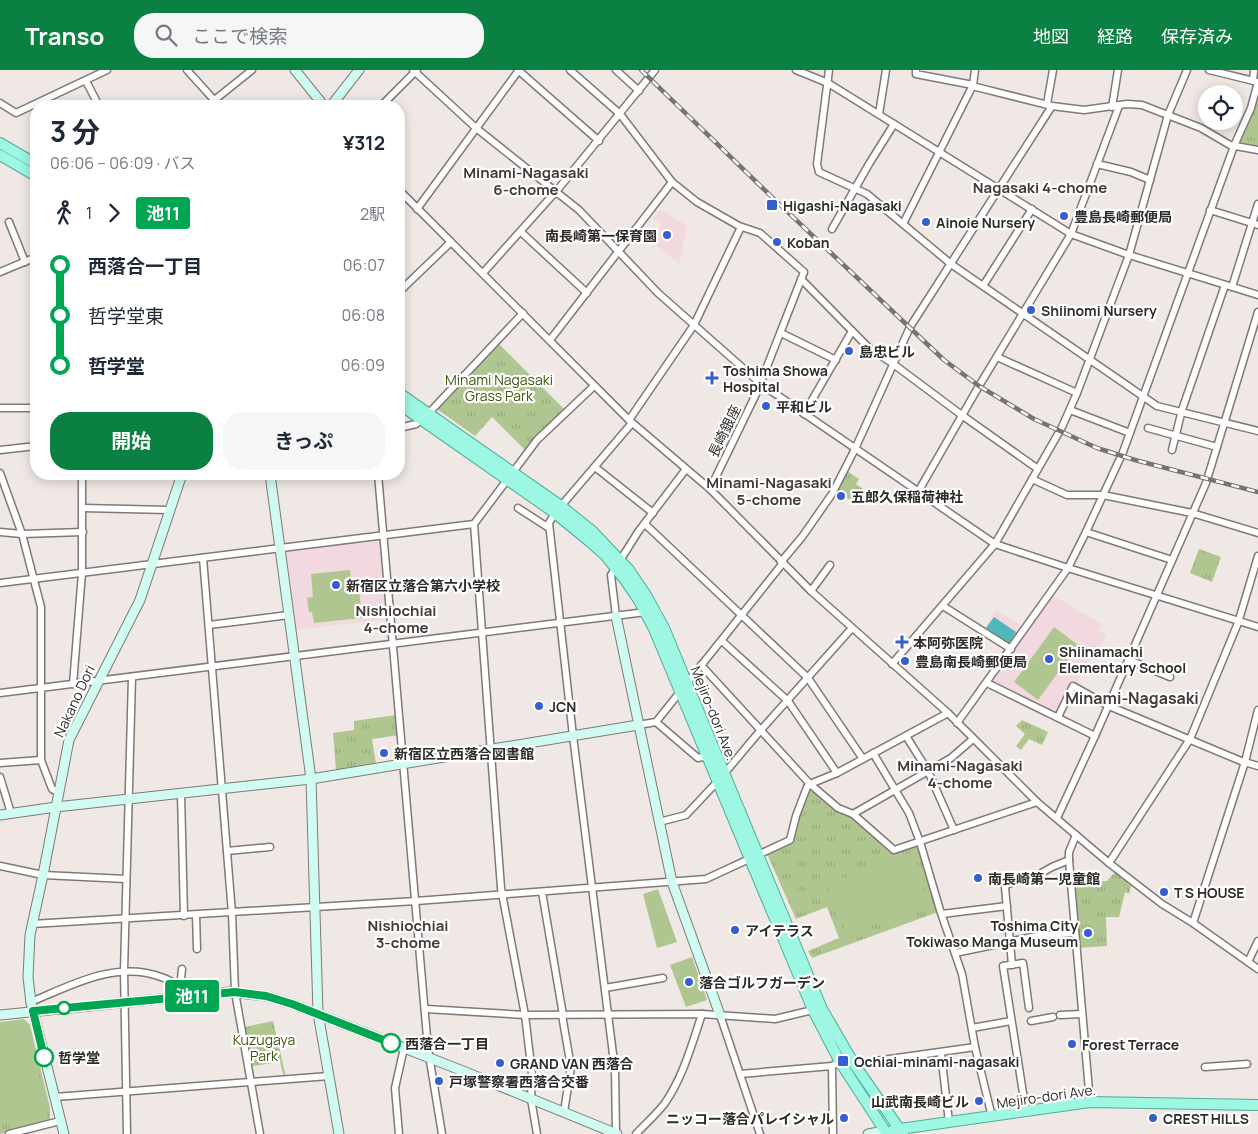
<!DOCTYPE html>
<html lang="ja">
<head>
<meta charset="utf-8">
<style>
	body { margin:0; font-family:Manrope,"Noto Sans JP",sans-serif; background:#f6f6f7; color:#1f2937; height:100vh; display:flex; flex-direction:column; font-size:19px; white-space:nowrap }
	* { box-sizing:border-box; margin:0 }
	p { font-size:16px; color:#747a83 }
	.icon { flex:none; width:28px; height:28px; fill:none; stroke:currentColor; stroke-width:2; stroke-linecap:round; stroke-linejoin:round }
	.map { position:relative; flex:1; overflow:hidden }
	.drawer { position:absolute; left:30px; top:30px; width:375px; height:380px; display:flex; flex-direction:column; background:#fff; border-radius:20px; box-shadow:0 2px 12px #0003 }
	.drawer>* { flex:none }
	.badge { padding:0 10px; border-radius:4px; font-size:18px; line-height:32px }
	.fabs { position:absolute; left:1198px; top:15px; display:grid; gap:10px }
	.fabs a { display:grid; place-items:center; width:45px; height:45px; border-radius:50%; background:#fff; box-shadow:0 2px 12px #0003; font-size:25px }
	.map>.badge { position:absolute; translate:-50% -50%; box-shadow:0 0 0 2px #fff }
	.legs { display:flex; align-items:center; gap:8px; height:55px; padding:0 20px; font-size:16px }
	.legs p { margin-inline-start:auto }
	.headline { display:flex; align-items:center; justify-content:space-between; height:85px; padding:0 20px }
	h1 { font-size:28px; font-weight:700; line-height:38px }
	.button { display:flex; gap:10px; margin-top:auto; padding:10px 20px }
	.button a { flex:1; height:58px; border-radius:20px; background:#0b8043; color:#fff; font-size:20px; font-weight:700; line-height:58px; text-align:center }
	.button a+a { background:#f6f6f7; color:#1f2937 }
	ul { padding:0 20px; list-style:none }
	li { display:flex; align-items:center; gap:18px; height:50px; font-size:19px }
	li i { display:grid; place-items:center; width:8px; height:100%; margin:0 6px; background:currentColor }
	li i::after { content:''; width:12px; height:12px; margin:-6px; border:4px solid; border-radius:50%; background:#fff }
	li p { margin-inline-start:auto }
	li:first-child i { background:linear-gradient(#0000 50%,currentColor 0) }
	li:last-child i { background:linear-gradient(currentColor 50%,#0000 0) }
	header { display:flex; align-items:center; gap:30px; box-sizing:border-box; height:70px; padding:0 25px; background:#0b8043; color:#fff }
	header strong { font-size:24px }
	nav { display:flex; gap:28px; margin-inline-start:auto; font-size:18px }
	.search { width:350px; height:45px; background:#f6f6f7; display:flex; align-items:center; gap:12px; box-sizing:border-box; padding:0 18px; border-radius:20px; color:#747a83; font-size:19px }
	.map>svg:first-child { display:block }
	.education { fill:#f2d8df }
	.grass { fill:url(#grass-tufts) }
	.garden { fill:#afc690 }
	.water { fill:#4fb7ba }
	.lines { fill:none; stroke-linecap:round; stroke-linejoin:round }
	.street-casing { stroke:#807976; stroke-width:9 }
	.secondary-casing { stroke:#807976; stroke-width:11 }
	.primary-casing { stroke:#4dad96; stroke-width:12 }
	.street { stroke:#fff; stroke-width:6 }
	.secondary { stroke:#cffbf1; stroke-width:9 }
	.primary { stroke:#9ef7e3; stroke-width:10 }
	.rail-casing { stroke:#777370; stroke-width:4.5 }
	.rail { stroke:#fff; stroke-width:2.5; stroke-dasharray:8; stroke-linecap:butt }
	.line-1-casing { stroke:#fff; stroke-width:11 }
	.line-1 { stroke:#00a651; stroke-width:8 }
	.poi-dot { fill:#375dce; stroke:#fff; stroke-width:2 }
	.stop-1-dot { fill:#fff; stroke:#00a651; stroke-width:2.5 }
	.labels { text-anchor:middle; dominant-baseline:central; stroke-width:4.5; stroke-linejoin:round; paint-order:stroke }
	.poi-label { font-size:14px; font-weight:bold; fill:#2e2c2a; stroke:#fff; text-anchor:start }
	.park-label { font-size:14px; fill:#40570e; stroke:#fff }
	.street-label { font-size:14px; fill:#2e2c2a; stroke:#fff }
	.stop-label { font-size:14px; font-weight:bold; fill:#2e2c2a; stroke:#fff; text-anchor:start }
	.neighbourhood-label { font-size:15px; font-weight:bold; fill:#403a38; stroke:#fff }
	.quarter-label { font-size:16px; font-weight:bold; fill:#403a38; stroke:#fff }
</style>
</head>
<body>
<header>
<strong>Transo</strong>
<div class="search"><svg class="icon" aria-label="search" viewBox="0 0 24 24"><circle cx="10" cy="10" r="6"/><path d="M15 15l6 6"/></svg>ここで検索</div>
<nav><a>地図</a><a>経路</a><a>保存済み</a></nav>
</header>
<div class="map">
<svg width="1258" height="1064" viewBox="0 0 1258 1064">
	<defs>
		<pattern id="grass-tufts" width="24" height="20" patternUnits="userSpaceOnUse" patternTransform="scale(1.25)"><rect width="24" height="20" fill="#afc690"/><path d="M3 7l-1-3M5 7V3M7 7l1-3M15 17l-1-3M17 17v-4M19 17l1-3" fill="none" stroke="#97aa7c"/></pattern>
	</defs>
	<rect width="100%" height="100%" fill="#efe8e4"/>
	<g class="education">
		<polygon points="662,140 687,156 679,194 651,170 661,155 653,148"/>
		<polygon points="378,470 380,472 387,549 295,560 285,481"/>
		<polygon points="1052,525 1102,554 1098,560 1107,566 1075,614 1071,612 1056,643 991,611"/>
		<polygon points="996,540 1021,555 1021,559 1010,576 984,559"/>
	</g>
	<g class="grass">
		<polygon points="1258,18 1258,76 1240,72 1253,39"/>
		<polygon points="498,273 565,340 526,381 492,347 475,366 437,339 437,336"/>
		<polygon points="847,401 859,409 856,414 863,419 860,423 863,425 857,434 836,421"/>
		<polygon points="1199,479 1221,487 1212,512 1190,503"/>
		<polygon points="396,645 399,665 372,669 376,694 336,700 333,663 354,660 354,651"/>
		<polygon points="1022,650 1048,662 1042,675 1029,669 1021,680 1016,676 1025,664 1016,656"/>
		<polygon points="809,718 855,748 893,782 916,776 919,777 938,842 812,888 808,881 839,868 827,837 796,849 767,784 792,771 798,744"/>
		<polygon points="1115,802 1131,816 1129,824 1125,822 1119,847 1106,847 1107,876 1078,878 1074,812 1107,811"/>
		<polygon points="24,949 30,955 50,1038 50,1051 0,1064 0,952"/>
		<polygon points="273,951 286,1007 284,1007 280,992 252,996 245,957"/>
	</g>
	<g class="garden">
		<polygon points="350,500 351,511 379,507 380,517 359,520 362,548 314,553 312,542 309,542 307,528 313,527 311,504"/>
		<polygon points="1054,557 1078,575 1038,630 1014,612"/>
		<polygon points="909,783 929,834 847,865 828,814"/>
		<polygon points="658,819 677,872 657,878 643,824"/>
		<polygon points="692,887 707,930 686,937 670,895"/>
		<polygon points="24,951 28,956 47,1042 0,1055 0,954"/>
	</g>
	<polygon class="water" points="994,547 1016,562 1009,573 986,558"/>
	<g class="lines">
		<defs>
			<g id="street">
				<polyline points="187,0 215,31"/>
				<polyline points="413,0 476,58 579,140 658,223 761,314 995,474 1068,498 1258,557"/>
				<polyline points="518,0 599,71"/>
				<polyline points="570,0 620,44 672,112 697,132 739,156 760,163 804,202 757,322 710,419"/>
				<polyline points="616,0 639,21"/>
				<polyline points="796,0 828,13 1071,164 1129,185 1258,225"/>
				<polyline points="829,0 817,94 819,102 867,124 951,194 1157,336 1258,361"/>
				<polyline points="916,0 916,4 973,15"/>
				<polyline points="1209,0 1258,12"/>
				<polyline points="86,11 99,36"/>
				<polyline points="1253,11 1254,0"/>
				<polyline points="972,16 1052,36 1084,40 1127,34 1142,35 1201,58 1230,75 1258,80"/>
				<polyline points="0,33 16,43 107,0"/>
				<polyline points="1047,34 1053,0"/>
				<polyline points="207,36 252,0"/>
				<polyline points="381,36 417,0"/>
				<polyline points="1112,37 1118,0"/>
				<polyline points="879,44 886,0"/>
				<polyline points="1097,94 1131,102 1150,110"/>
				<polyline points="399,120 629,350 710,419 811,521 948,643 1037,732 1109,793 1162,834 1193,853 1258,899"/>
				<polyline points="417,139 519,0"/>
				<polyline points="1210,140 1258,155"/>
				<polyline points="9,152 25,192"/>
				<polyline points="903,154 973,15 975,0"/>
				<polyline points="832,159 869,94 894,54"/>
				<polyline points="521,162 587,223"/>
				<polyline points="33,189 36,201"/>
				<polyline points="0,202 36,187"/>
				<polyline points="483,203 559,118 655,0"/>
				<polyline points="801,209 869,278 892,293 963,346 1038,399"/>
				<polyline points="983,216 1032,139"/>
				<polyline points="1232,217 1258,134"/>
				<polyline points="399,222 451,172"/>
				<polyline points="781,263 836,290"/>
				<polyline points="550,270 672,112"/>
				<polyline points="997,287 1077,323"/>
				<polyline points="0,338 36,338"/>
				<polyline points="1070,340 1130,363"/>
				<polyline points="804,344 852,261"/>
				<polyline points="629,350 694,255 741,157"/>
				<polyline points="399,358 416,354 428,344 523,243"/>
				<polyline points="1148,358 1217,377"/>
				<polyline points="0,380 36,376"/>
				<polyline points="1172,380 1182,340 1225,215"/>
				<polyline points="595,397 653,443"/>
				<polyline points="0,403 22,464 41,537 41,690 52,719 59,723"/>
				<polyline points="378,404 428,979 442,1064"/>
				<polyline points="1032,409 1067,425 1103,425 1192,443 1258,463"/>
				<polyline points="918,422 979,316 1071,164 1119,36"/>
				<polyline points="83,438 169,440"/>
				<polyline points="518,438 549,458"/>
				<polyline points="474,454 501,818 525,945 532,1004 531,1029 537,1064"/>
				<polyline points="645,454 808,608 863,689"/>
				<polyline points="0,462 22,464 83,462"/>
				<polyline points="1086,462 1172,490"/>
				<polyline points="203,488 232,843 235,922 260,1064"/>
				<polyline points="781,492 802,467 832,424 855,379 910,257 1052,36"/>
				<polyline points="0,513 474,454 537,370 594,316"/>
				<polyline points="811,521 830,495"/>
				<polyline points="943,536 1011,579"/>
				<polyline points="616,546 611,505 638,462 686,399"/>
				<polyline points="209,555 289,545"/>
				<polyline points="722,571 788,631 837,703"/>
				<polyline points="1129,590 1170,607"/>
				<polyline points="892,594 995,474 1062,357 1077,323 1129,185 1168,45 1187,0"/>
				<polyline points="701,595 810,714 838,738 853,744 894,780 1037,732"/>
				<polyline points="987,613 1095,666"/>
				<polyline points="73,614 82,503 82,404"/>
				<polyline points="0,623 646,542"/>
				<polyline points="1058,647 1073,616 1109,636 1241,691 1258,696"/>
				<polyline points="656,652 698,688 707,686"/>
				<polyline points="957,653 1068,498 1086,462 1123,382 1234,76 1251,38 1258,12"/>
				<polyline points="638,655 656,652 783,493"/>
				<polyline points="906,666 928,701 954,760"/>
				<polyline points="873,683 909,743 920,772 940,840 962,904 975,977 992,1047"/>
				<polyline points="0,693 41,690"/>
				<polyline points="0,707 11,743"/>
				<polyline points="181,724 184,846"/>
				<polyline points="853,744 951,688 973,669"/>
				<polyline points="1057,748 1095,666 1206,413 1258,242"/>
				<polyline points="659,752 686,745 718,711 760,661 852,558"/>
				<polyline points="1076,765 1069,782 1069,790 1090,1032"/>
				<polyline points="227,781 270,777"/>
				<polyline points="1109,793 1190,669 1238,553 1258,486"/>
				<polyline points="0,796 43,805 126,809"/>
				<polyline points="542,822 563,945"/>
				<polyline points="942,844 1007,836"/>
				<polyline points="196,845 197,879"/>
				<polyline points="1193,853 1245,692 1258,640"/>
				<polyline points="32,854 416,831 706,809 790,770 796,746 807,717 810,714 837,703 948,643"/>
				<polyline points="955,883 1042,865 1075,863"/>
				<polyline points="1248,892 1258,871"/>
				<polyline points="1012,895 1005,817 1008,814 1034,807 1052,797 1069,790"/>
				<polyline points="180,918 182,899"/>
				<polyline points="605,918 663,908"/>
				<path d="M31,932C71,915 117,890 161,907C172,911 179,914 182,926"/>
				<polyline points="426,939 525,945 702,944 775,949 813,940"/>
				<polyline points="562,945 571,997 564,1042"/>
				<polyline points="720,945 760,1064"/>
				<polyline points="1060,945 1082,944"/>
				<polyline points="1031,951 1053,947"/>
				<polyline points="972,958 1011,951"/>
				<polyline points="941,983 949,1052"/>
				<polyline points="854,994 975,977"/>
				<polyline points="832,996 833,1064"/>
				<polyline points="1205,997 1247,994"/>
				<polyline points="740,1004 832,996 840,992"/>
				<polyline points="55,1027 329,1006"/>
				<polyline points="1026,1042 1003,896 1023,893 1029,938"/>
				<polyline points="9,1064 60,1051"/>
				<polyline points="127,1064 124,901 132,607"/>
				<polyline points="399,1064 395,1018 404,978"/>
				<polyline points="616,1064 615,1000 573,666 549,453 555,443 632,353"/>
				<path d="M636,1064C645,1054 657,1044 665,1033C683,1007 692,974 702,944"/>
			</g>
			<g id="secondary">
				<polyline points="295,0 324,36"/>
				<polyline points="331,36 359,0"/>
				<polyline points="270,404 311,709 318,943 339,1064"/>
				<polyline points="616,546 672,812 720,945"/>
				<polyline points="0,745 56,737 311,709 638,655"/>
				<polyline points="0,945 229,922 266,926 292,934 468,1003 617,1064"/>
				<polyline points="64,1064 31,933 28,907 30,865 43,805 69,670 140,530 182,404"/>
				<polyline points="868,1064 885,1061"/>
			</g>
			<g id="primary">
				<polyline points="0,73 36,94"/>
				<polyline points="0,85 36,106"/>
				<polyline points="399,323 561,436 592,461 629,500 646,525 664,558 822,939 854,994 903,1064"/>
				<polyline points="399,334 555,443 589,471 605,485 625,510 638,529 654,559 813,940 840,992 887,1064"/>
				<polyline points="893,1060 1090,1032 1258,1035"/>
			</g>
		</defs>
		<use href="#street" class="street-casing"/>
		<use href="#secondary" class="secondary-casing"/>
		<use href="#primary" class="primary-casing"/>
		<use href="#street" class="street"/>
		<use href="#secondary" class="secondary"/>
		<use href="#primary" class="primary"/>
		<defs>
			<polyline id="rail" points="641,0 774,129 944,290 979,316 1034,349 1097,378 1135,390 1258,422"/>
		</defs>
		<use href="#rail" class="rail-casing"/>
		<use href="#rail" class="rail"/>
	</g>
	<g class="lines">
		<defs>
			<polyline id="line-1" points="44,987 33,941 235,922 266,926 292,934 391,973"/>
		</defs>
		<use href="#line-1" class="line-1-casing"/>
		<use href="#line-1" class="line-1"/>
	</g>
	<g class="poi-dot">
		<rect x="766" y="129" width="12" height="12" rx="2.5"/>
		<circle cx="1064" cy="146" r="5"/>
		<circle cx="926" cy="152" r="5"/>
		<circle cx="667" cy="165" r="5"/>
		<circle cx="777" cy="172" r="5"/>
		<circle cx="1031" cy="240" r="5"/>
		<circle cx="849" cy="281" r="5"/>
		<path d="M709.5 300.5h5v5h5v5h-5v5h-5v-5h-5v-5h5z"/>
		<circle cx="766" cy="336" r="5"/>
		<circle cx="841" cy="426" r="5"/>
		<circle cx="336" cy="515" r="5"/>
		<path d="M899.5 564.5h5v5h5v5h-5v5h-5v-5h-5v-5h5z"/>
		<circle cx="1049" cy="589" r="5"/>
		<circle cx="905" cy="591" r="5"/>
		<circle cx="539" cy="636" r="5"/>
		<circle cx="384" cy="683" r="5"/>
		<circle cx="978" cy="808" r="5"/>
		<circle cx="1164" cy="822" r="5"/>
		<circle cx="735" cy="860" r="5"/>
		<circle cx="1088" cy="863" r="5"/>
		<circle cx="689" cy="912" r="5"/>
		<circle cx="1072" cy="974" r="5"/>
		<rect x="837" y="985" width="12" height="12" rx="2.5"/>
		<circle cx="500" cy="993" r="5"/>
		<circle cx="439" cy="1011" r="5"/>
		<circle cx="979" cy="1031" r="5"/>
		<circle cx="844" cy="1048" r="5"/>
		<circle cx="1153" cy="1048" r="5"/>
	</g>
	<g class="stop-1-dot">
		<circle cx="64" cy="938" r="6"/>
		<circle cx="391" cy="973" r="9"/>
		<circle cx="44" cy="987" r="9"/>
	</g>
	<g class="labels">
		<g class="poi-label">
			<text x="783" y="135">Higashi-Nagasaki</text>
			<text x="1074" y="146">豊島長崎郵便局</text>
			<text x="936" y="152">Ainoie Nursery</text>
			<text x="657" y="165" text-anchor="end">南長崎第一保育園</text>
			<text x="787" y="172">Koban</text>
			<text x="1041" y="240">Shiinomi Nursery</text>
			<text x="859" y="281">島忠ビル</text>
			<text x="723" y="300">Toshima Showa<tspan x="723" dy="16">Hospital</tspan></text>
			<text x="776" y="336">平和ビル</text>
			<text x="851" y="426">五郎久保稲荷神社</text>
			<text x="346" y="515">新宿区立落合第六小学校</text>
			<text x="913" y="572">本阿弥医院</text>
			<text x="1059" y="581">Shiinamachi<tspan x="1059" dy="16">Elementary School</tspan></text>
			<text x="915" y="591">豊島南長崎郵便局</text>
			<text x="549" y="636">JCN</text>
			<text x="394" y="683">新宿区立西落合図書館</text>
			<text x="988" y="808">南長崎第一児童館</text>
			<text x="1174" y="822">T S HOUSE</text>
			<text x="1078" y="855" text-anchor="end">Toshima City<tspan x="1078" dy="16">Tokiwaso Manga Museum</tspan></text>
			<text x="745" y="860">アイテラス</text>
			<text x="699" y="912">落合ゴルフガーデン</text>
			<text x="1082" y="974">Forest Terrace</text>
			<text x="854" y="991">Ochiai-minami-nagasaki</text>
			<text x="510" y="993">GRAND VAN 西落合</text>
			<text x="449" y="1011">戸塚警察署西落合交番</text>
			<text x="969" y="1031" text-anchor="end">山武南長崎ビル</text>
			<text x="834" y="1048" text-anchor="end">ニッコー落合パレイシャル</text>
			<text x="1163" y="1048">CREST HILLS</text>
		</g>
		<g class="park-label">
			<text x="499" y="309">Minami Nagasaki<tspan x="499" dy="16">Grass Park</tspan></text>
			<text x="264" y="969">Kuzugaya<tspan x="264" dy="16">Park</tspan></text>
		</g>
		<g class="street-label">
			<text transform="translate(724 361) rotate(-64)">長崎銀座</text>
			<text transform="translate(74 631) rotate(-65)">Nakano Dori</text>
			<text transform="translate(714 643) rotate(68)">Mejiro-dori Ave.</text>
			<text transform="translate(1046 1026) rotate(-8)">Mejiro-dori Ave.</text>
		</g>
		<g class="stop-label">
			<text x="405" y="973">西落合一丁目</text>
			<text x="58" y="987">哲学堂</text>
		</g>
		<g class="neighbourhood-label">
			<text x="526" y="102">Minami-Nagasaki<tspan x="526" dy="17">6-chome</tspan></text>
			<text x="1040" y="117">Nagasaki 4-chome</text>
			<text x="769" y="412">Minami-Nagasaki<tspan x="769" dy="17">5-chome</tspan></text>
			<text x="396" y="540">Nishiochiai<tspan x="396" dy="17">4-chome</tspan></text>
			<text x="960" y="695">Minami-Nagasaki<tspan x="960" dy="17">4-chome</tspan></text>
			<text x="408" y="855">Nishiochiai<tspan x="408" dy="17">3-chome</tspan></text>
		</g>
		<g class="quarter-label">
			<text x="1132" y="628">Minami-Nagasaki</text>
		</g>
	</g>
</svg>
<div class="fabs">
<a><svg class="icon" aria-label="locate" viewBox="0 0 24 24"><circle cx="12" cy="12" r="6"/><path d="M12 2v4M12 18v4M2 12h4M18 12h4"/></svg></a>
</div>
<b class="badge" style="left:192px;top:926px;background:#00a651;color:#fff">池11</b>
<section class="drawer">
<div class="headline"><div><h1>3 分</h1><p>06:06 – 06:09 · バス</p></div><b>¥312</b></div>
<div class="legs"><svg class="icon" aria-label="walk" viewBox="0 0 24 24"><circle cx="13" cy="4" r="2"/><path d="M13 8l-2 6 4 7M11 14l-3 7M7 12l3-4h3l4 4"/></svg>1<svg class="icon" aria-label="forward" viewBox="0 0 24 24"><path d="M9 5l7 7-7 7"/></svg><b class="badge" style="background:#00a651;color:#fff">池11</b><p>2駅</p></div>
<ul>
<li><i style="color:#00a651"></i><b>西落合一丁目</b><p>06:07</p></li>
<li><i style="color:#00a651"></i><span>哲学堂東</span><p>06:08</p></li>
<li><i style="color:#00a651"></i><b>哲学堂</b><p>06:09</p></li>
</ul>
<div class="button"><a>開始</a><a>きっぷ</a></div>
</section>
</div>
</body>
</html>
